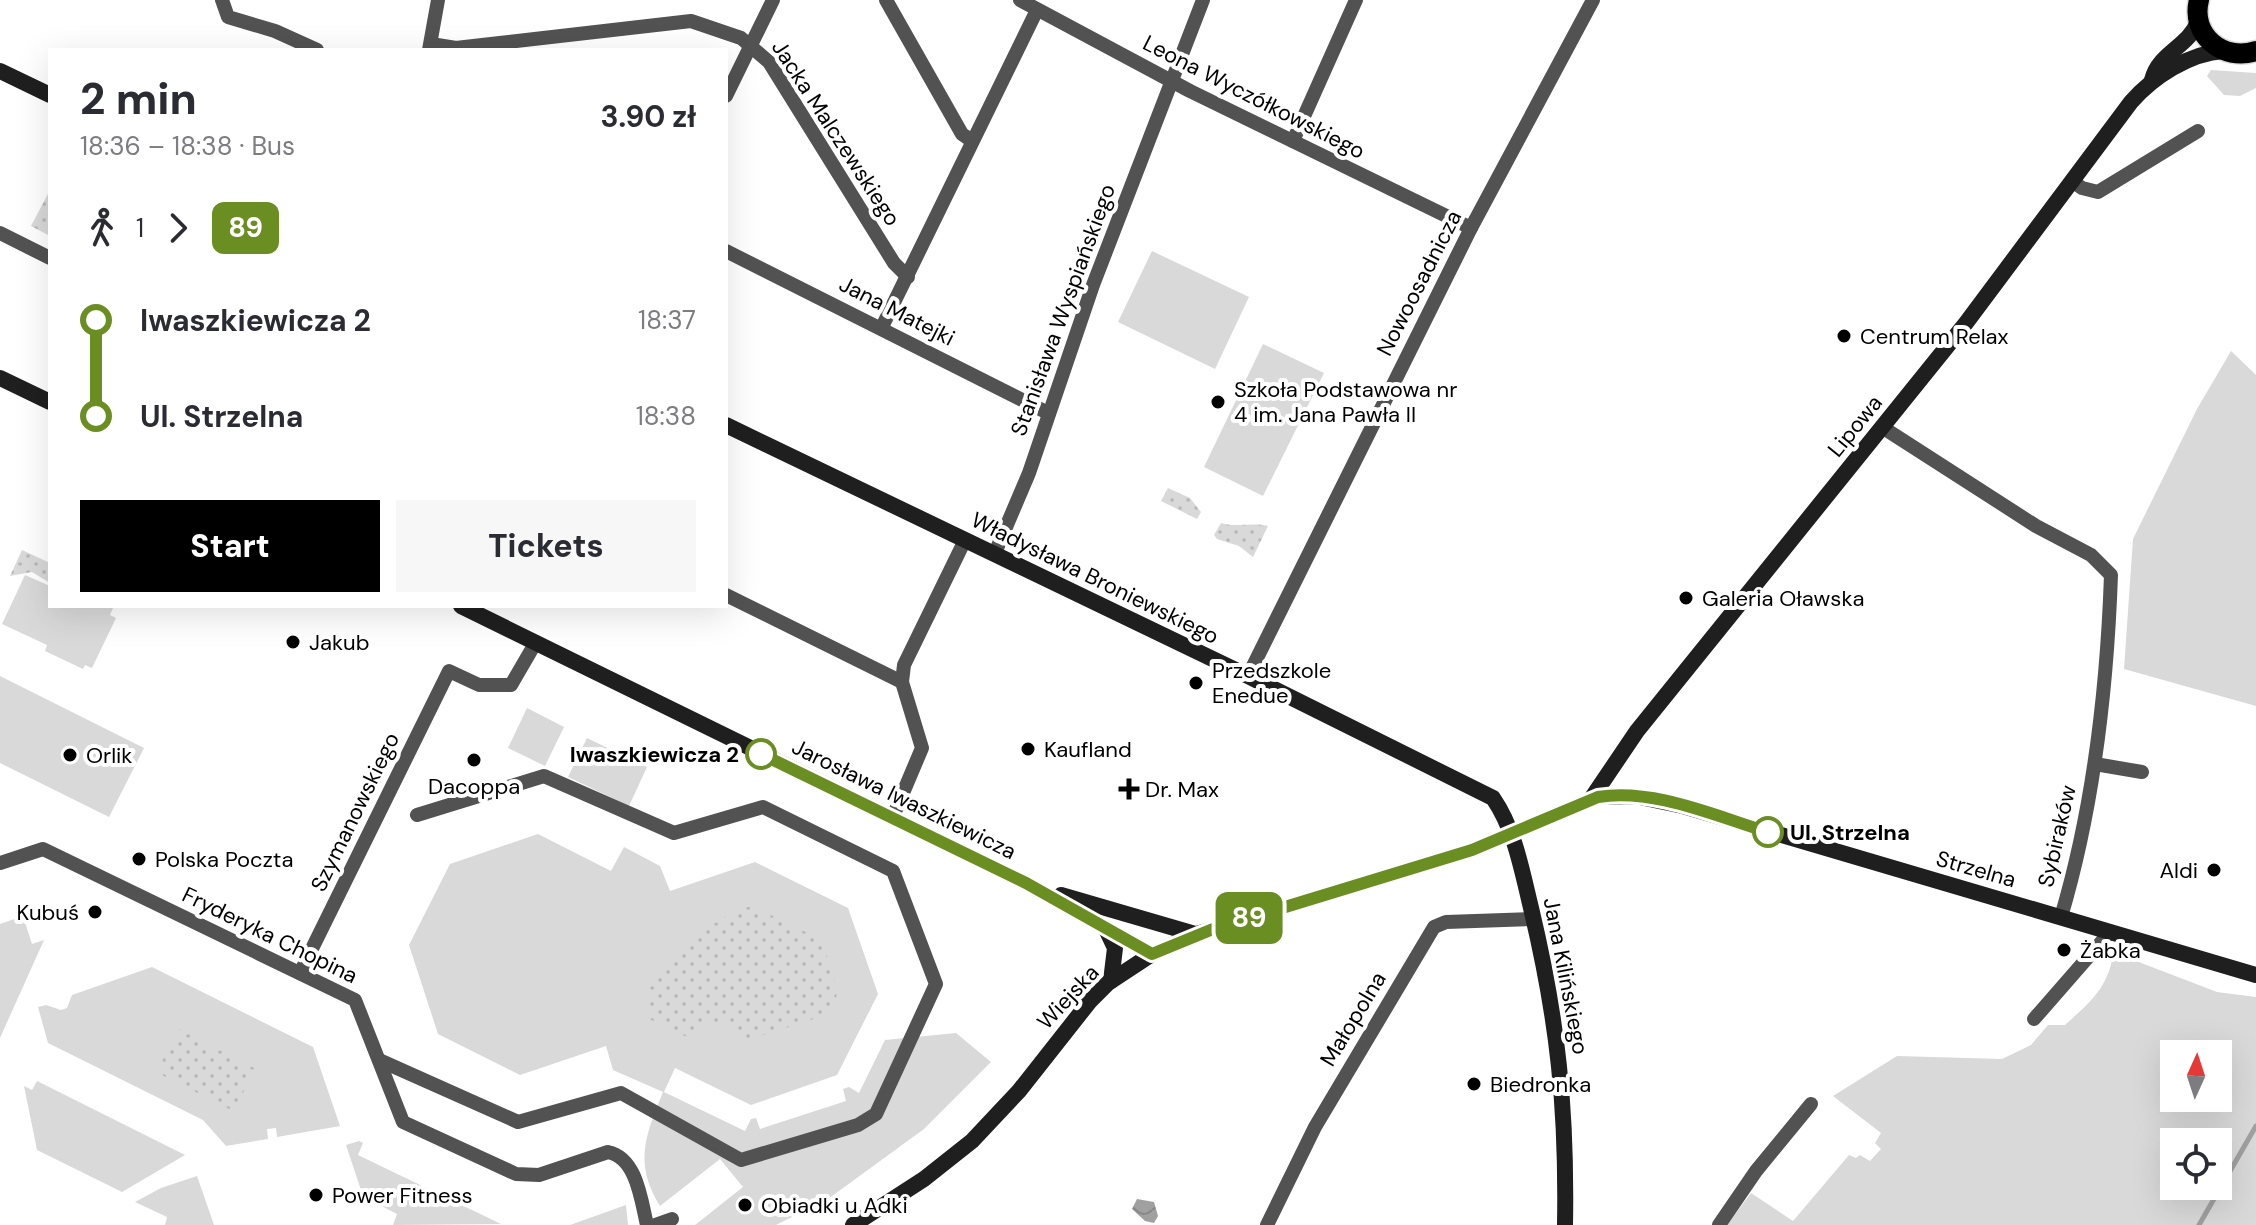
<!DOCTYPE html>
<html lang="en">
<head>
<meta charset="utf-8">
<style>
	body { margin:0; font-family:"DM Sans",sans-serif; background:#f7f7f7; color:#2b2b33; height:100vh; display:flex; flex-direction:column; font-size:30px; white-space:nowrap }
	* { box-sizing:border-box; margin:0 }
	p { font-size:26px; color:#7c7c81 }
	.icon { flex:none; width:44px; height:44px; fill:none; stroke:currentColor; stroke-width:2; stroke-linecap:round; stroke-linejoin:round }
	.map { position:relative; flex:1; overflow:hidden }
	.details { position:absolute; left:48px; top:48px; width:680px; height:560px; display:flex; flex-direction:column; background:#fff; border-radius:0px; box-shadow:0 8px 32px #0002 }
	.details>* { flex:none }
	.badge { padding:0 16px; border-radius:12px; font-size:28px; line-height:52px }
	.needle { width:52px; rotate:3deg }
	.tools { position:absolute; left:2160px; top:1040px; display:grid; gap:16px }
	.tools a { display:grid; place-items:center; width:72px; height:72px; border-radius:0px; background:#fff; box-shadow:0 8px 32px #0002; font-size:40px }
	.map>.badge { position:absolute; translate:-50% -50%; box-shadow:0 0 0 4px #fff }
	.legs { display:flex; align-items:center; gap:12px; height:88px; padding:0 32px; font-size:26px }
	.legs p { margin-inline-start:auto }
	.summary { display:flex; align-items:center; justify-content:space-between; height:136px; padding:0 32px }
	h1 { font-size:44px; font-weight:800; line-height:60px }
	.cta { display:flex; gap:16px; margin-top:auto; padding:16px 32px }
	.cta a { flex:1; height:92px; border-radius:0px; background:#000; color:#fff; font-size:32px; font-weight:800; line-height:92px; text-align:center }
	.cta a+a { background:#f7f7f7; color:#2b2b33 }
	ul { padding:0 32px; list-style:none }
	li { display:flex; align-items:center; gap:28px; height:96px; font-size:30px }
	li i { display:grid; place-items:center; width:12px; height:100%; margin:0 10px; background:currentColor }
	li i::after { content:''; width:20px; height:20px; margin:-10px; border:6px solid; border-radius:50%; background:#fff }
	li p { margin-inline-start:auto }
	li:first-child i { background:linear-gradient(#0000 50%,currentColor 0) }
	li:last-child i { background:linear-gradient(currentColor 50%,#0000 0) }
	.map>svg:first-child { display:block }
	.grass { fill:#d9d9d9; fill-rule:evenodd }
	.park { fill:url(#park-dots) }
	.water { fill:url(#water-waves) }
	.lines { fill:none; stroke-linecap:round; stroke-linejoin:round }
	.stream { stroke:#a0a0a0; stroke-width:5 }
	.primary-casing { stroke:#dbdbdb; stroke-width:23 }
	.street { stroke:#525252; stroke-width:14 }
	.secondary { stroke:#1f1f1f; stroke-width:16 }
	.primary { stroke:#000; stroke-width:20 }
	.line-1-casing { stroke:#fff; stroke-width:18 }
	.line-1 { stroke:#6b8e23; stroke-width:12 }
	.poi-dot { fill:#000; stroke:#fff; stroke-width:3 }
	.stop-1-dot { fill:#fff; stroke:#6b8e23; stroke-width:4 }
	.labels { text-anchor:middle; dominant-baseline:central; stroke-width:8; stroke-linejoin:round; paint-order:stroke }
	.street-label { font-size:22px; fill:#000; stroke:#fff }
	.poi-label { font-size:22px; fill:#000; stroke:#fff; text-anchor:start }
	.stop-label { font-size:22px; font-weight:bold; fill:#000; stroke:#fff; text-anchor:end }
</style>
</head>
<body>
<div class="map">
<svg width="2256" height="1225" viewBox="0 0 2256 1225">
	<defs>
		<pattern id="park-dots" width="8" height="8" patternUnits="userSpaceOnUse" patternTransform="scale(2)"><rect width="8" height="8" fill="#d9d9d9"/><path d="M2 2h.1M6 6h.1" fill="none" stroke="#b8b8b8" stroke-width="1.8" stroke-linecap="round"/></pattern>
		<pattern id="water-waves" width="16" height="10" patternUnits="userSpaceOnUse" patternTransform="scale(2)"><rect width="16" height="10" fill="#a0a0a0"/><path d="M0 5q4-4 8 0t8 0" fill="none" stroke="#888"/></pattern>
	</defs>
	<rect width="100%" height="100%" fill="#fff"/>
	<g class="grass">
		<polygon points="2211,70 2256,73 2256,88 2240,96 2224,95 2207,76"/>
		<polygon points="1152,251 1249,297 1215,369 1118,322"/>
		<polygon points="1263,344 1324,373 1263,496 1204,467"/>
		<polygon points="2231,351 2256,375 2256,706 2124,669 2133,539 2197,409"/>
		<polygon points="25,575 50,586 50,606 113,608 110,615 116,618 92,668 85,665 83,669 45,651 47,645 2,624"/>
		<polygon points="0,676 144,748 109,817 0,763"/>
		<polygon points="527,708 564,727 545,766 508,748"/>
		<polygon points="587,738 647,767 629,806 568,777"/>
		<path d="M538,834L611,871L624,847L660,866L670,891L755,862L848,908L878,994L837,1075L751,1105L675,1068L664,1092L745,1131L751,1119L756,1118L760,1129L846,1101L843,1089L849,1087L859,1093L885,1040L956,1033L991,1062L924,1129L828,1199L776,1225H695L743,1187L720,1159L660,1206C633,1163 646,1134 663,1092L613,1070L606,1046L520,1075L438,1034L409,945L450,864Z"/>
		<polygon points="23,916 32,944 44,940 0,1038 0,924"/>
		<path d="M2123,956L2217,992L2256,997V1225H1727L1751,1193L1793,1221L1849,1155L1856,1158L1860,1155L1870,1161L1881,1149L1875,1143L1881,1133L1833,1096L1897,1056L2002,1059L2031,1045L2048,1025H2065C2087,1005 2106,990 2112,960ZM2174,1054H2218V1098H2174ZM2174,1142H2218V1186H2174Z"/>
		<polygon points="152,967 313,1047 340,1126 277,1137 276,1128 267,1129 268,1139 226,1146 203,1120 48,1043 38,1007 46,1005 61,1010 67,1008 72,995"/>
		<polygon points="37,1081 185,1155 122,1192 37,1150 24,1086 32,1090"/>
		<polygon points="359,1141 363,1143 358,1155 501,1224 393,1225 397,1214 370,1200 365,1202 346,1145"/>
		<polygon points="197,1176 214,1225 165,1225 167,1217 135,1202 161,1188"/>
		<polygon points="626,1205 628,1225 570,1225"/>
	</g>
	<g class="park">
		<polygon points="50,190 50,236 31,226"/>
		<polygon points="1168,488 1190,498 1201,512 1197,519 1161,501"/>
		<path d="M1221,523C1237,528 1252,522 1268,526L1253,557L1239,546L1217,539L1214,535Z"/>
		<polygon points="22,550 50,563 50,583 32,572 10,576"/>
		<path d="M752,906L822,940L838,992L829,1014L742,1042L725,1025L703,1024L687,1037L647,1018C648,1006 647,991 653,980C665,955 724,912 752,906Z"/>
		<polygon points="179,1029 256,1069 233,1111 156,1072"/>
	</g>
	<polygon class="water" points="1137,1199 1154,1202 1158,1216 1154,1223 1145,1221 1132,1209"/>
	<g class="lines">
		<polyline class="stream" points="2199,1225 2256,1126"/>
		<defs>
			<path id="primary" d="M2199,0C2190,35 2223,62 2256,51"/>
		</defs>
		<use href="#primary" class="primary-casing"/>
		<g class="street">
			<polyline points="222,0 228,17 275,31 317,50"/>
			<polyline points="886,0 962,134 972,141"/>
			<polyline points="1020,0 1190,91 1471,228"/>
			<polyline points="431,44 456,48 691,21 741,38 769,62 894,263 908,277"/>
			<polyline points="429,50 438,0"/>
			<polyline points="726,96 773,0"/>
			<polyline points="1293,141 1356,0"/>
			<polyline points="2072,181 2082,188 2098,192 2198,131"/>
			<polyline points="0,233 50,258"/>
			<polyline points="726,251 1048,413"/>
			<polyline points="882,327 1037,10"/>
			<path d="M1882,427L2036,526L2091,555L2111,575C2107,690 2094,806 2061,917"/>
			<polyline points="995,553 1029,473 1093,285 1203,0"/>
			<polyline points="726,595 902,682"/>
			<polyline points="1248,676 1471,228 1593,0"/>
			<polyline points="2095,764 2142,772"/>
			<polyline points="892,819 922,748 902,682 904,665 965,540"/>
			<path d="M0,863L43,849L355,1000L403,1122L516,1174L539,1175L608,1152C637,1158 641,1200 647,1225"/>
			<polyline points="300,973 449,671 479,685 511,685 536,642"/>
			<polyline points="2034,1019 2110,932"/>
			<polyline points="379,1060 518,1122 621,1093 741,1160 858,1125 876,1114 936,984 893,871 763,807 674,833 544,776 417,815"/>
			<polyline points="655,1225 672,1219"/>
			<polyline points="1267,1225 1315,1127 1434,927 1446,922 1534,919"/>
			<polyline points="1719,1225 1756,1171 1811,1104"/>
		</g>
		<g class="secondary">
			<polyline points="0,71 50,95"/>
			<path d="M2152,80C2159,52 2189,47 2198,21"/>
			<polyline points="0,378 50,402"/>
			<path d="M726,425L1248,676L1493,798C1515,830 1522,871 1531,908C1558,1021 1567,1109 1565,1225"/>
			<polyline points="461,606 1026,883 1152,954"/>
			<path d="M1591,799L1637,731L1966,323L2131,102C2153,77 2189,53 2224,51"/>
			<polyline points="1061,895 1195,934"/>
			<polyline points="1106,929 1115,948 1111,981"/>
			<polyline points="853,1225 924,1179 972,1141 1019,1091 1090,1001 1108,983 1152,954 1197,934 1472,850 1598,797 1635,796 1683,806 2256,975"/>
		</g>
		<use href="#primary" class="primary"/>
	</g>
	<g class="lines">
		<defs>
			<path id="line-1" d="M761,754L1026,883L1152,954L1213,929L1472,850L1598,797C1654,788 1715,816 1768,832"/>
		</defs>
		<use href="#line-1" class="line-1-casing"/>
		<use href="#line-1" class="line-1"/>
	</g>
	<g class="poi-dot">
		<circle cx="1844" cy="336" r="8"/>
		<circle cx="1218" cy="402" r="8"/>
		<circle cx="1686" cy="598" r="8"/>
		<circle cx="293" cy="642" r="8"/>
		<circle cx="1196" cy="683" r="8"/>
		<circle cx="1028" cy="749" r="8"/>
		<circle cx="70" cy="755" r="8"/>
		<circle cx="474" cy="760" r="8"/>
		<path d="M1125 777h8v8h8v8h-8v8h-8v-8h-8v-8h8z"/>
		<circle cx="139" cy="859" r="8"/>
		<circle cx="2214" cy="870" r="8"/>
		<circle cx="95" cy="912" r="8"/>
		<circle cx="2064" cy="950" r="8"/>
		<circle cx="1474" cy="1084" r="8"/>
		<circle cx="316" cy="1195" r="8"/>
		<circle cx="745" cy="1205" r="8"/>
	</g>
	<g class="stop-1-dot">
		<circle cx="761" cy="754" r="14"/>
		<circle cx="1768" cy="832" r="14"/>
	</g>
	<g class="labels">
		<g class="street-label">
			<text transform="translate(1254 97) rotate(27)">Leona Wyczółkowskiego</text>
			<text transform="translate(836 133) rotate(57)">Jacka Malczewskiego</text>
			<text transform="translate(1419 283) rotate(-63)">Nowoosadnicza</text>
			<text transform="translate(1063 310) rotate(-70)">Stanisława Wyspiańskiego</text>
			<text transform="translate(897 311) rotate(27)">Jana Matejki</text>
			<text transform="translate(1855 426) rotate(-51)">Lipowa</text>
			<text transform="translate(1095 578) rotate(26)">Władysława Broniewskiego</text>
			<text transform="translate(904 799) rotate(26)">Jarosława Iwaszkiewicza</text>
			<text transform="translate(355 812) rotate(-64)">Szymanowskiego</text>
			<text transform="translate(2057 836) rotate(-77)">Sybiraków</text>
			<text transform="translate(1976 869) rotate(16)">Strzelna</text>
			<text transform="translate(270 935) rotate(26)">Fryderyka Chopina</text>
			<text transform="translate(1566 976) rotate(79)">Jana Kilińskiego</text>
			<text transform="translate(1068 997) rotate(-47)">Wiejska</text>
			<text transform="translate(1353 1019) rotate(-59)">Małopolna</text>
		</g>
		<g class="poi-label">
			<text x="1860" y="336">Centrum Relax</text>
			<text x="1234" y="389">Szkoła Podstawowa nr<tspan x="1234" dy="25">4 im. Jana Pawła II</tspan></text>
			<text x="1702" y="598">Galeria Oławska</text>
			<text x="309" y="642">Jakub</text>
			<text x="1212" y="670">Przedszkole<tspan x="1212" dy="25">Enedue</tspan></text>
			<text x="1044" y="749">Kaufland</text>
			<text x="86" y="755">Orlik</text>
			<text x="474" y="786" text-anchor="middle">Dacoppa</text>
			<text x="1145" y="789">Dr. Max</text>
			<text x="155" y="859">Polska Poczta</text>
			<text x="2198" y="870" text-anchor="end">Aldi</text>
			<text x="79" y="912" text-anchor="end">Kubuś</text>
			<text x="2080" y="950">Żabka</text>
			<text x="1490" y="1084">Biedronka</text>
			<text x="332" y="1195">Power Fitness</text>
			<text x="761" y="1205">Obiadki u Adki</text>
		</g>
		<g class="stop-label">
			<text x="739" y="754">Iwaszkiewicza 2</text>
			<text x="1790" y="832" text-anchor="start">Ul. Strzelna</text>
		</g>
	</g>
</svg>
<div class="tools">
<a><svg class="needle" viewBox="-14 -14 28 28"><path d="M0-13l5 13h-10z" fill="#e53935"/><path d="M0 13l5-13h-10z" fill="#7c7c81"/></svg></a>
<a><svg class="icon" aria-label="locate" viewBox="0 0 24 24"><circle cx="12" cy="12" r="6"/><path d="M12 2v4M12 18v4M2 12h4M18 12h4"/></svg></a>
</div>
<b class="badge" style="left:1249px;top:918px;background:#6b8e23;color:#fff">89</b>
<section class="details">
<div class="summary"><div><h1>2 min</h1><p>18:36 – 18:38 · Bus</p></div><b>3.90 zł</b></div>
<div class="legs"><svg class="icon" aria-label="walk" viewBox="0 0 24 24"><circle cx="13" cy="4" r="2"/><path d="M13 8l-2 6 4 7M11 14l-3 7M7 12l3-4h3l4 4"/></svg>1<svg class="icon" aria-label="forward" viewBox="0 0 24 24"><path d="M9 5l7 7-7 7"/></svg><b class="badge" style="background:#6b8e23;color:#fff">89</b></div>
<ul>
<li><i style="color:#6b8e23"></i><b>Iwaszkiewicza 2</b><p>18:37</p></li>
<li><i style="color:#6b8e23"></i><b>Ul. Strzelna</b><p>18:38</p></li>
</ul>
<div class="cta"><a>Start</a><a>Tickets</a></div>
</section>
</div>
</body>
</html>
